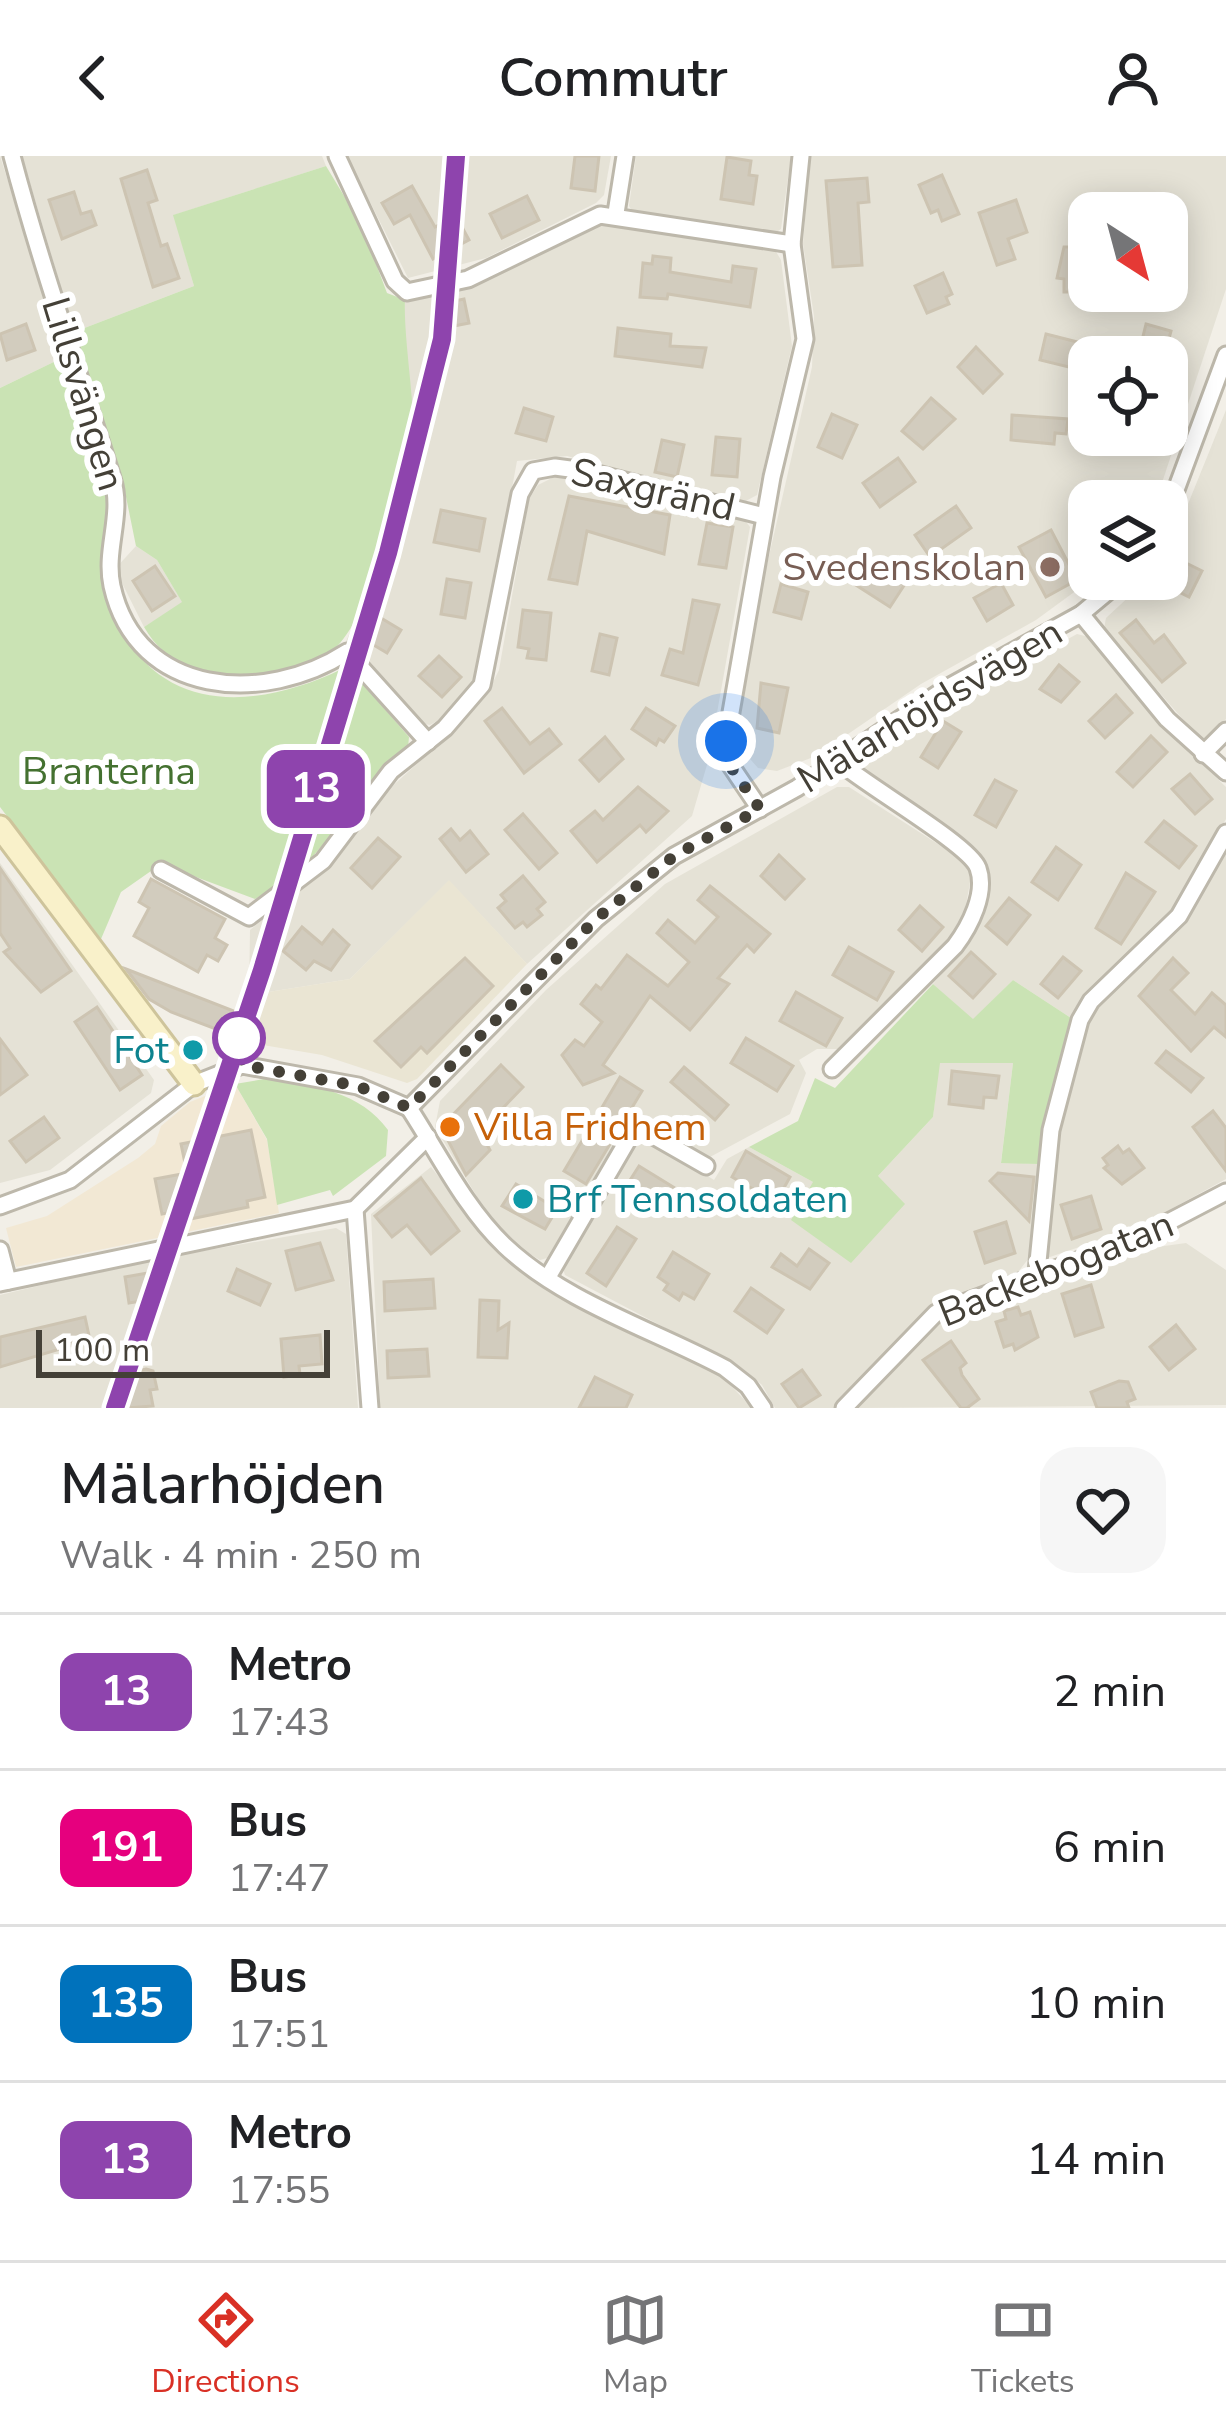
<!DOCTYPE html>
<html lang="en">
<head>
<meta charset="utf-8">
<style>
	body { margin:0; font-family:"Nunito Sans",sans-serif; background:#f6f6f6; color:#202124; height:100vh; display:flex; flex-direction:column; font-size:45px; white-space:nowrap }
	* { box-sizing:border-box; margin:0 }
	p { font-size:39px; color:#757577 }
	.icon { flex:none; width:66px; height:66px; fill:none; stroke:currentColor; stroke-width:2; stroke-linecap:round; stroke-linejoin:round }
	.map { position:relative; height:1252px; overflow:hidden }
	.side { display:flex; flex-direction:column; background:#fff; flex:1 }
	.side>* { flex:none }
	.badge { padding:0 24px; border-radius:18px; font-size:42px; line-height:78px }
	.needle { width:78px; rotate:144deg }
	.buttons { position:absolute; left:1068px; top:36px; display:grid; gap:24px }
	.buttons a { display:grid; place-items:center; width:120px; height:120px; border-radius:24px; background:#fff; box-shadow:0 6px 30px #0003; font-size:60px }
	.scale { position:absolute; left:36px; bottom:30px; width:294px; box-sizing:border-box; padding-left:12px; border:6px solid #444037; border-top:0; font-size:33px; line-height:42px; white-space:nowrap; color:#444037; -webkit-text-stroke:9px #fff; paint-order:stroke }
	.you { position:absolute; width:60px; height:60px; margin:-30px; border:9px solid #fff; border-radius:50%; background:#1a73e8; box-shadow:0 0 0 18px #1a73e833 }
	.map>.badge { position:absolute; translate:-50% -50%; box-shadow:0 0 0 6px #fff }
	.round { display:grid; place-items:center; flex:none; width:126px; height:126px; border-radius:36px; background:#f6f6f6 }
	.summary { display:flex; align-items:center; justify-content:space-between; height:204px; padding:0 60px }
	h1 { font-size:57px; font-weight:600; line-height:90px }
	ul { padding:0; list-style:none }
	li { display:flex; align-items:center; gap:36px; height:156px; padding:0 60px; border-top:3px solid #e0e0e0 }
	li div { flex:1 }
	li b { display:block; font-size:45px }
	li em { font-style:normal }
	li .badge { min-width:132px; font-weight:700; text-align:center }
	header { display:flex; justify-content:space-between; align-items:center; height:156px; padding:0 60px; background:#fff; font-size:54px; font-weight:600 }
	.dock { display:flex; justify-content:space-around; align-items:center; height:168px; border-top:3px solid #e0e0e0; background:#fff; font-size:33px; color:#757577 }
	.dock a { display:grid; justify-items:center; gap:6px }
	.dock .selected { color:#d93025 }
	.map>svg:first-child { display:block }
	.residential { fill:#e5e2d6; fill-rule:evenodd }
	.commercial { fill:#f2e8d4 }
	.education { fill:#eae5d3 }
	.green { fill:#cae3b4 }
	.building { fill:#d2ccbe; stroke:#cdc4b2; stroke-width:3 }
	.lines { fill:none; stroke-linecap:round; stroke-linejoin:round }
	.street-casing { stroke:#bdb8ab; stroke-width:21 }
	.secondary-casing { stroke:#cec49b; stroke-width:27 }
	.street { stroke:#fff; stroke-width:15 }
	.secondary { stroke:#f9f1ca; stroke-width:21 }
	.line-casing { stroke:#fff; stroke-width:27 }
	.line { stroke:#8e44ad; stroke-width:18 }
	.walk { stroke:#444037; stroke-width:12; stroke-dasharray:0 21.6 }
	.education-dot { fill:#8d6e63; stroke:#fff; stroke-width:4.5 }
	.stop-dot { fill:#fff; stroke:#8e44ad; stroke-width:6 }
	.culture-dot { fill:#0f9aa8; stroke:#fff; stroke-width:4.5 }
	.food-dot { fill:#e8710a; stroke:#fff; stroke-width:4.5 }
	.labels { text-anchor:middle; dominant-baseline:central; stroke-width:12; stroke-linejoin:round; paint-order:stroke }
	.street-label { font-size:39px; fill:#444037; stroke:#fff }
	.education-label { font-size:39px; fill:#785e54; stroke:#fff; text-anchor:end }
	.park-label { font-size:39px; fill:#447130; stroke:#fff }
	.culture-label { font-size:39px; fill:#0d838f; stroke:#fff; text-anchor:end }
	.food-label { font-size:39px; fill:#c56008; stroke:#fff; text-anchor:start }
</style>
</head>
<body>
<header><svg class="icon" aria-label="back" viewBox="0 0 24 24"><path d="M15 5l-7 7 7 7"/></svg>Commutr<svg class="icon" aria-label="person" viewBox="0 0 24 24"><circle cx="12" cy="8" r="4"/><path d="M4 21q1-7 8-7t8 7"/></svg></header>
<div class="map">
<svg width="1226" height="1252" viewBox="0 0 1226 1252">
	<rect width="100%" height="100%" fill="#f2efe7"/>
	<g class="residential">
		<polygon points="0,0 64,201 0,232"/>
		<polygon points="22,0 322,0 326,10 174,59 194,130 74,176"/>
		<polygon points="347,0 611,0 604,39 596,47 486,102 408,122"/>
		<polygon points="636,0 791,0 781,73 772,79 635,59 629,50"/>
		<path d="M810,0H1226V133L1156,345H1089L1092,423L1036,464L921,528L816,600L777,615L758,612L736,587L764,422L812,211L814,160L803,88ZM1089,57H1167V135H1089ZM1089,201H1167V279H1089Z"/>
		<polygon points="600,66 775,94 781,104 792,190 757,339 742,347 567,300 517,305 477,522 444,561 430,569 420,567 359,492 344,490 374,422 384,378 405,144 437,140 494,119"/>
		<polygon points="1226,254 1226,563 1208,582 1200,583 1104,473 1106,462 1148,423 1167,423 1167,400"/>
		<polygon points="556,320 744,363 750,371 709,602 692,660 527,808 449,725 350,823 249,839 250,774 335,704 378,643 460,569 489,534 499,514 529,343 538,329"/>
		<polygon points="136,390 157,404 183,447 144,471 115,413"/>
		<polygon points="1077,478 1089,481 1164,571 1226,631 1226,663 1169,762 1089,835 1071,862 1013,824 973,864 933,828 974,780 990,727 987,707 959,679 861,617 861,608 926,561"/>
		<polygon points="837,631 849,631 966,706 972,715 963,766 951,784 843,893 817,893 799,904 806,917 790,958 710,1001 633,958 547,1102 540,1104 513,1088 491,1064 435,971 440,945 546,834 665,728"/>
		<polygon points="1226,693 1226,1023 1138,1071 1047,1102 1043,1092 1056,975 1087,860 1184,765"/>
		<polygon points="0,707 154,924 151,937 50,1014 0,1027"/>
		<polygon points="939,907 1013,907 1001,1006 1039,1008 1029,1102 1015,1120 930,1152 834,1252 775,1252 762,1229 743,1213 565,1119 562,1110 635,987 648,982 714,1024 727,1003 749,991 813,1026 878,1020 933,961"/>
		<polygon points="431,1011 478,1070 723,1221 752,1252 380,1252 371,1058"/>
		<polygon points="336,1072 346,1078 358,1252 0,1252 0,1139 139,1106"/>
		<polygon points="1186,1087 1226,1114 1226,1249 856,1252 922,1177 958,1151 1128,1095"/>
	</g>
	<polygon class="commercial" points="235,928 267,984 279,1057 16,1111 6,1072 47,1060 138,1002 155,988 161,970 190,946"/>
	<polygon class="education" points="449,724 527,808 417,923 407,927 322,899 251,887 249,839 350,823"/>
	<g class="green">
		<path d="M326,10L361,68L387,137L405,144C403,186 419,268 412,301C406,328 391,353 384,380C362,458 346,527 246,520C202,517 167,511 144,471L182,446L157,404L136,390L124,331L74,176L194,130L173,59Z"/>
		<path d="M64,201C78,245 97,289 107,333C112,356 100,383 101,407C102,431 111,456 123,477C172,562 265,550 342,513L357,521L409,581L408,592L299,716L255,743L161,708L121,736L101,783L0,651V232Z"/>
		<polygon points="1013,824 1071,862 1039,1008 1001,1007 1013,907 940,907 933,961 878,1020 905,1048 851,1107 791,1064 813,1026 749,991 798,965 815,922 835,932 933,828 973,863"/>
		<path d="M270,922C312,928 362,937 388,974L386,1000L333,1040L330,1034L277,1049L267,983L235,928Z"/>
	</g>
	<g class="building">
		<polygon points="575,0 599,0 595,35 571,32"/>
		<polygon points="727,1 751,5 749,19 757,20 753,48 721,43"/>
		<polygon points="147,14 157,44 148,47 161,90 167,88 179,122 153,131 121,23"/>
		<polygon points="942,19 959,58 942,65 938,54 931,57 919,29"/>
		<polygon points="867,22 869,46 858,47 862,109 833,111 826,25"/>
		<polygon points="412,30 435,71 456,60 469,84 433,103 410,59 394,68 382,47"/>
		<polygon points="74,36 81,58 91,55 96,69 62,83 49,44"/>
		<polygon points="527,40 539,64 502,82 490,58"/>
		<polygon points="1016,44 1027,76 1008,83 1015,103 997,109 979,57"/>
		<polygon points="1064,91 1089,91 1089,136 1064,136 1064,123 1057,122"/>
		<polygon points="653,100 671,102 670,116 731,126 733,110 756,113 750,151 668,138 667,143 640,141 643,107 652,108"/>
		<polygon points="943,117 952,138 946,141 949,148 927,157 915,130"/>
		<polygon points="464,143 469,167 439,173 435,149"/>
		<polygon points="26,168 35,194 7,204 0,178"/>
		<polygon points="1146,168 1171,175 1164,201 1138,201"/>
		<polygon points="618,172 671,178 670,190 706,192 702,211 615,200"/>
		<polygon points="1046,178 1089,189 1089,210 1079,207 1077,213 1040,204"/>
		<polygon points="976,191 1002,218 983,237 958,211"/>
		<polygon points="931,242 955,263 923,293 902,275"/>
		<polygon points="524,252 553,261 546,285 516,277"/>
		<polygon points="832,258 857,269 842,302 818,291"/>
		<polygon points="1012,259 1068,263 1066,278 1055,277 1054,288 1011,284"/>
		<polygon points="716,281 740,283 737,321 712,319"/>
		<polygon points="662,284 684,289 677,321 655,316"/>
		<polygon points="898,302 915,326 880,351 863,327"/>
		<polygon points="569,340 670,359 664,398 587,375 577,428 549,423"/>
		<polygon points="956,350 971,372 930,401 915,379"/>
		<polygon points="441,354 485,363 479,395 434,386"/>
		<polygon points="707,367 733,371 726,412 699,408"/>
		<polygon points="1051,374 1077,424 1046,441 1019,391"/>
		<polygon points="863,401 905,428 890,451 848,424"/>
		<polygon points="1178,403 1202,415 1189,441 1165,429"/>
		<polygon points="155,410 175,440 152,455 133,425"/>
		<polygon points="447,423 471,427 465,462 441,458"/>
		<polygon points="1001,427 1013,449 987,465 974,442"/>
		<polygon points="781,428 808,436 801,463 774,456"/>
		<polygon points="693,444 719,449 698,529 662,519 670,493 683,497"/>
		<polygon points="523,454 551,457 546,504 527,502 529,493 518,491"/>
		<polygon points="376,459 401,474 387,497 362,482"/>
		<polygon points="1136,464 1154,487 1164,479 1185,507 1162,526 1120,477"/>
		<polygon points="600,478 617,482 609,519 592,515"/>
		<polygon points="439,500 461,521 442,541 419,520"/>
		<polygon points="1059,509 1079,526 1061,546 1040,533"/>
		<polygon points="761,527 788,532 779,577 757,572"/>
		<polygon points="1116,539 1132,557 1105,582 1089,565"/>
		<polygon points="502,552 530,588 549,573 561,588 524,617 485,565"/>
		<polygon points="646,552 675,570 664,586 659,583 656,589 632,573"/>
		<polygon points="943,565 961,576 938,612 921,601"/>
		<polygon points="1151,580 1167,596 1133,631 1117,616"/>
		<polygon points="605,581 623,603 599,625 580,604"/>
		<polygon points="1190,618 1212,643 1195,658 1172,633"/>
		<polygon points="995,624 1016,635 996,671 975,659"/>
		<polygon points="638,631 668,655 646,676 640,669 597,706 571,675 595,655 603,664"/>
		<polygon points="523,658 557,697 539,713 505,674"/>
		<polygon points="1164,665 1196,690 1179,712 1146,686"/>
		<polygon points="451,673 460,684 470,675 488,698 466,716 440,683"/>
		<polygon points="378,682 400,701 372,732 351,712"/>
		<polygon points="1056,691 1081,709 1058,744 1032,726"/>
		<polygon points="779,699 804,723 785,743 761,720"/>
		<polygon points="0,712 71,815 41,836 4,796 10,792 0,777"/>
		<polygon points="1126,717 1155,736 1121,788 1096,772"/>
		<polygon points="523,720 545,746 537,753 542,759 527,771 523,766 515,772 498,752 506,745 501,739"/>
		<polygon points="151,723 225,763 215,782 227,789 218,805 207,799 198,816 134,780 149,752 139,746"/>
		<polygon points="710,730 770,778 754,796 747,789 718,822 729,828 690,874 650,840 603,909 614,917 583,929 562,899 575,884 584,890 602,866 581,848 596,829 601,833 627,799 668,830 689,806 657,777 668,764 695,787 718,761 698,744"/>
		<polygon points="1009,742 1030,759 1007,788 986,770"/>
		<polygon points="920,750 943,771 922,795 899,774"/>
		<polygon points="302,771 322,788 333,774 349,789 331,814 314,805 306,814 283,795"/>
		<polygon points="849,791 893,816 877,844 833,819"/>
		<polygon points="971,796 995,818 973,842 949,820"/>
		<polygon points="1063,801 1081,815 1058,842 1041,828"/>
		<polygon points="465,802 493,830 427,897 421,891 401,911 375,885"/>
		<polygon points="1173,802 1188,817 1171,834 1195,858 1212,837 1226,849 1226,881 1214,871 1191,895 1139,840"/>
		<polygon points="126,813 244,859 245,884 171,856 149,843"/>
		<polygon points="796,836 842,862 826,890 780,865"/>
		<polygon points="97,851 142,919 120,934 75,866"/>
		<polygon points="746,882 793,910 777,935 731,907"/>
		<polygon points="0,883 27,919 0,939"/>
		<polygon points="1166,895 1203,922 1191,936 1156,907"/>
		<polygon points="501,909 523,931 480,976 490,994 466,1019 441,971"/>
		<polygon points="684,911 728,949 715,964 671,926"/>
		<polygon points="952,915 999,920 996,942 984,941 983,952 949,948"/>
		<polygon points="620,921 642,935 586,1028 564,1015"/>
		<polygon points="1213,955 1226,972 1226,1015 1193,971"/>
		<polygon points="44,961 59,982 26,1006 10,985"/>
		<polygon points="251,974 265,1041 247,1045 248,1051 186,1064 184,1054 162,1058 155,1023 187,1017 181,988"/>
		<polygon points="1118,990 1123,997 1129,993 1144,1012 1122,1028 1104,1012 1108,1009 1103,1002"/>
		<polygon points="746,995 790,1021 776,1046 732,1021"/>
		<polygon points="639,1010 678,1034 664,1056 625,1032"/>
		<polygon points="998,1017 1034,1021 1029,1065 990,1025"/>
		<polygon points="421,1022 459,1075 431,1098 407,1069 392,1081 375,1060"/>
		<polygon points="516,1028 557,1053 545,1073 502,1050"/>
		<polygon points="1091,1040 1101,1073 1072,1083 1061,1049"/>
		<polygon points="1006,1066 1015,1097 985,1107 975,1076"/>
		<polygon points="617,1071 636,1083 606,1130 587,1117"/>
		<polygon points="320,1087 333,1124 296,1134 286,1095"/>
		<polygon points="809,1093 829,1107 810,1133 772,1111 781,1098 797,1110"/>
		<polygon points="673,1096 709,1118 694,1143 683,1137 679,1144 664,1134 668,1128 658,1121"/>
		<polygon points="237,1113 270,1128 260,1149 228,1135"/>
		<polygon points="159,1115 164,1141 129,1147 125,1121"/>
		<polygon points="433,1123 435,1152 385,1155 384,1126"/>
		<polygon points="1091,1129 1103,1171 1075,1180 1062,1138"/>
		<polygon points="751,1132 783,1154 767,1177 735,1155"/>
		<polygon points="480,1144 499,1145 498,1174 509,1167 507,1202 478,1201"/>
		<polygon points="1018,1151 1021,1159 1030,1156 1038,1181 1015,1194 1013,1188 1004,1191 996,1166 1006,1163 1004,1155"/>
		<polygon points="85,1161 90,1184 0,1211 0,1181"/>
		<polygon points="1176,1169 1195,1193 1169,1214 1150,1191"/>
		<polygon points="320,1179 322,1208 299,1210 300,1219 284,1221 281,1183"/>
		<polygon points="951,1185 966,1207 960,1212 962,1219 979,1243 967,1252 961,1252 923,1204"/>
		<polygon points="427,1193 429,1220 388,1222 387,1195"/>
		<polygon points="146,1213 153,1215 157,1233 150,1234 153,1250 126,1252 119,1219"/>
		<polygon points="802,1214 820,1239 799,1252 782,1228"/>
		<polygon points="595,1221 632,1239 626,1252 579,1252"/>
		<polygon points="1119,1225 1128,1226 1135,1243 1127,1246 1129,1252 1097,1252 1091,1236"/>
	</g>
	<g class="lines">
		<defs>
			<g id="street">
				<path d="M12,0C41,109 78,215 112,322C124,358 104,393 112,430C137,542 265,549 347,496L428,586"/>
				<polyline points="337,0 395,125 407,136 468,123 600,59 792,88"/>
				<polyline points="616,57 625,0"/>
				<polyline points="1167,358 1226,199"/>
				<polyline points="1081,458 1167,563 1226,616"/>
				<polyline points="1203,598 1226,575"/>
				<polyline points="760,653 729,607 726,585 772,321 805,183 792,88 801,0"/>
				<polyline points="161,714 249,761 323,705 391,615 445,572 482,529 520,338 533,315 555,311 585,315 764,360"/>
				<path d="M832,913L955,790C970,770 987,737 978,712C970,689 865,629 838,605"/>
				<polyline points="409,952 596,763 674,700 797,632 945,533 1081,458 1123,423"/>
				<path d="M409,952C439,998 465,1052 505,1090C564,1146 654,1174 725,1212L748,1230L763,1252"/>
				<polyline points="0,1050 70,1024 194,928 242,909 358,930 409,952"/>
				<polyline points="355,1053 370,1252"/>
				<polyline points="0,1094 8,1125"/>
				<polyline points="1037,1116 1051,974 1080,864 1091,845 1179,760 1226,677"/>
				<polyline points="548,1121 636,970 706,1010"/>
				<polyline points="0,1127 355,1053 428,981"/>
				<polyline points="844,1252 936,1157 1134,1084 1226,1036"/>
			</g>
			<polyline id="secondary" points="0,671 194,928"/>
		</defs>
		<use href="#street" class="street-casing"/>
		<use href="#secondary" class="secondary-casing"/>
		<use href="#street" class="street"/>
		<use href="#secondary" class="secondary"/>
	</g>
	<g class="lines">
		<defs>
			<polyline id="line" points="115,1252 262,814 388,397 442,183 456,0"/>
		</defs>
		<use href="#line" class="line-casing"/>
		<use href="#line" class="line"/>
		<polyline class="walk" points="239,882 242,909 358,930 409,952 596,763 674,700 760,653 729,608 726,585"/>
	</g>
	<circle class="education-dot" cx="1050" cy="411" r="12"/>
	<circle class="stop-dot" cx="239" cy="882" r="24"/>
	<g class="culture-dot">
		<circle cx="193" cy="894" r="12"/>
		<circle cx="523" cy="1043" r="12"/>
	</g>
	<circle class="food-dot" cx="450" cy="971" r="12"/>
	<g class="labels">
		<g class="street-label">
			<text transform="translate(83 238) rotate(73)">Lillsvängen</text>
			<text transform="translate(653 334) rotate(13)">Saxgränd</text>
			<text transform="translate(930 550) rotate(-31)">Mälarhöjdsvägen</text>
			<text transform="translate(1056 1113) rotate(-22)">Backebogatan</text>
		</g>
		<g class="education-label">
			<text x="1026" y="411">Svedenskolan</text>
		</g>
		<g class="park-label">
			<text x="109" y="615">Branterna</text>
		</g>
		<g class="culture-label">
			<text x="169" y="894">Fot</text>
			<text x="547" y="1043" text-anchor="start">Brf Tennsoldaten</text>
		</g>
		<g class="food-label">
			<text x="474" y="971">Villa Fridhem</text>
		</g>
	</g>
</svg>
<div class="buttons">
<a><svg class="needle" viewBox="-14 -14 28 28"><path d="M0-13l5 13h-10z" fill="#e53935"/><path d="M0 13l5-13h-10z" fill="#757577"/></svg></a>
<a><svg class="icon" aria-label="locate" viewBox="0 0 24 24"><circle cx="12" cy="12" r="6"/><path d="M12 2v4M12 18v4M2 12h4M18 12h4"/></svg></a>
<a><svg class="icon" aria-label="layers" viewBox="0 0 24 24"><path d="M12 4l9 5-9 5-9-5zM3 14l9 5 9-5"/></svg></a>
</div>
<div class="scale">100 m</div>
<div class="you" style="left:726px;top:585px"></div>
<b class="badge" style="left:316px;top:633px;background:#8e44ad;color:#fff">13</b>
</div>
<section class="side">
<div class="summary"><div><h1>Mälarhöjden</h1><p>Walk · 4 min · 250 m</p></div><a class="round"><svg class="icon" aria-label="heart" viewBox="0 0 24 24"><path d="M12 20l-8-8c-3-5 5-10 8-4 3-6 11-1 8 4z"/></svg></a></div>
<ul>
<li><span class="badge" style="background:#8e44ad;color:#fff">13</span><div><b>Metro</b><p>17:43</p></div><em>2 min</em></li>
<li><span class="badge" style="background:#e6007e;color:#fff">191</span><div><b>Bus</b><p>17:47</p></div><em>6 min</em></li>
<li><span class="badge" style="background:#0072bc;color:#fff">135</span><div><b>Bus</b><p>17:51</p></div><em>10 min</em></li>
<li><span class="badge" style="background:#8e44ad;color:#fff">13</span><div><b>Metro</b><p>17:55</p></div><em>14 min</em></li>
</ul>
</section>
<nav class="dock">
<a class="selected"><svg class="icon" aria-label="directions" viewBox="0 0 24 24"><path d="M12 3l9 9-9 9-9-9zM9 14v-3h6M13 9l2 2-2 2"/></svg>Directions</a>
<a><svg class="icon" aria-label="map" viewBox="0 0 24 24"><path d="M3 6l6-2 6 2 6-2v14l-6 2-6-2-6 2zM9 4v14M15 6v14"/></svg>Map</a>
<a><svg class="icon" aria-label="tickets" viewBox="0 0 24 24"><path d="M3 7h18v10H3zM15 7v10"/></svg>Tickets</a>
</nav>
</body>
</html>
